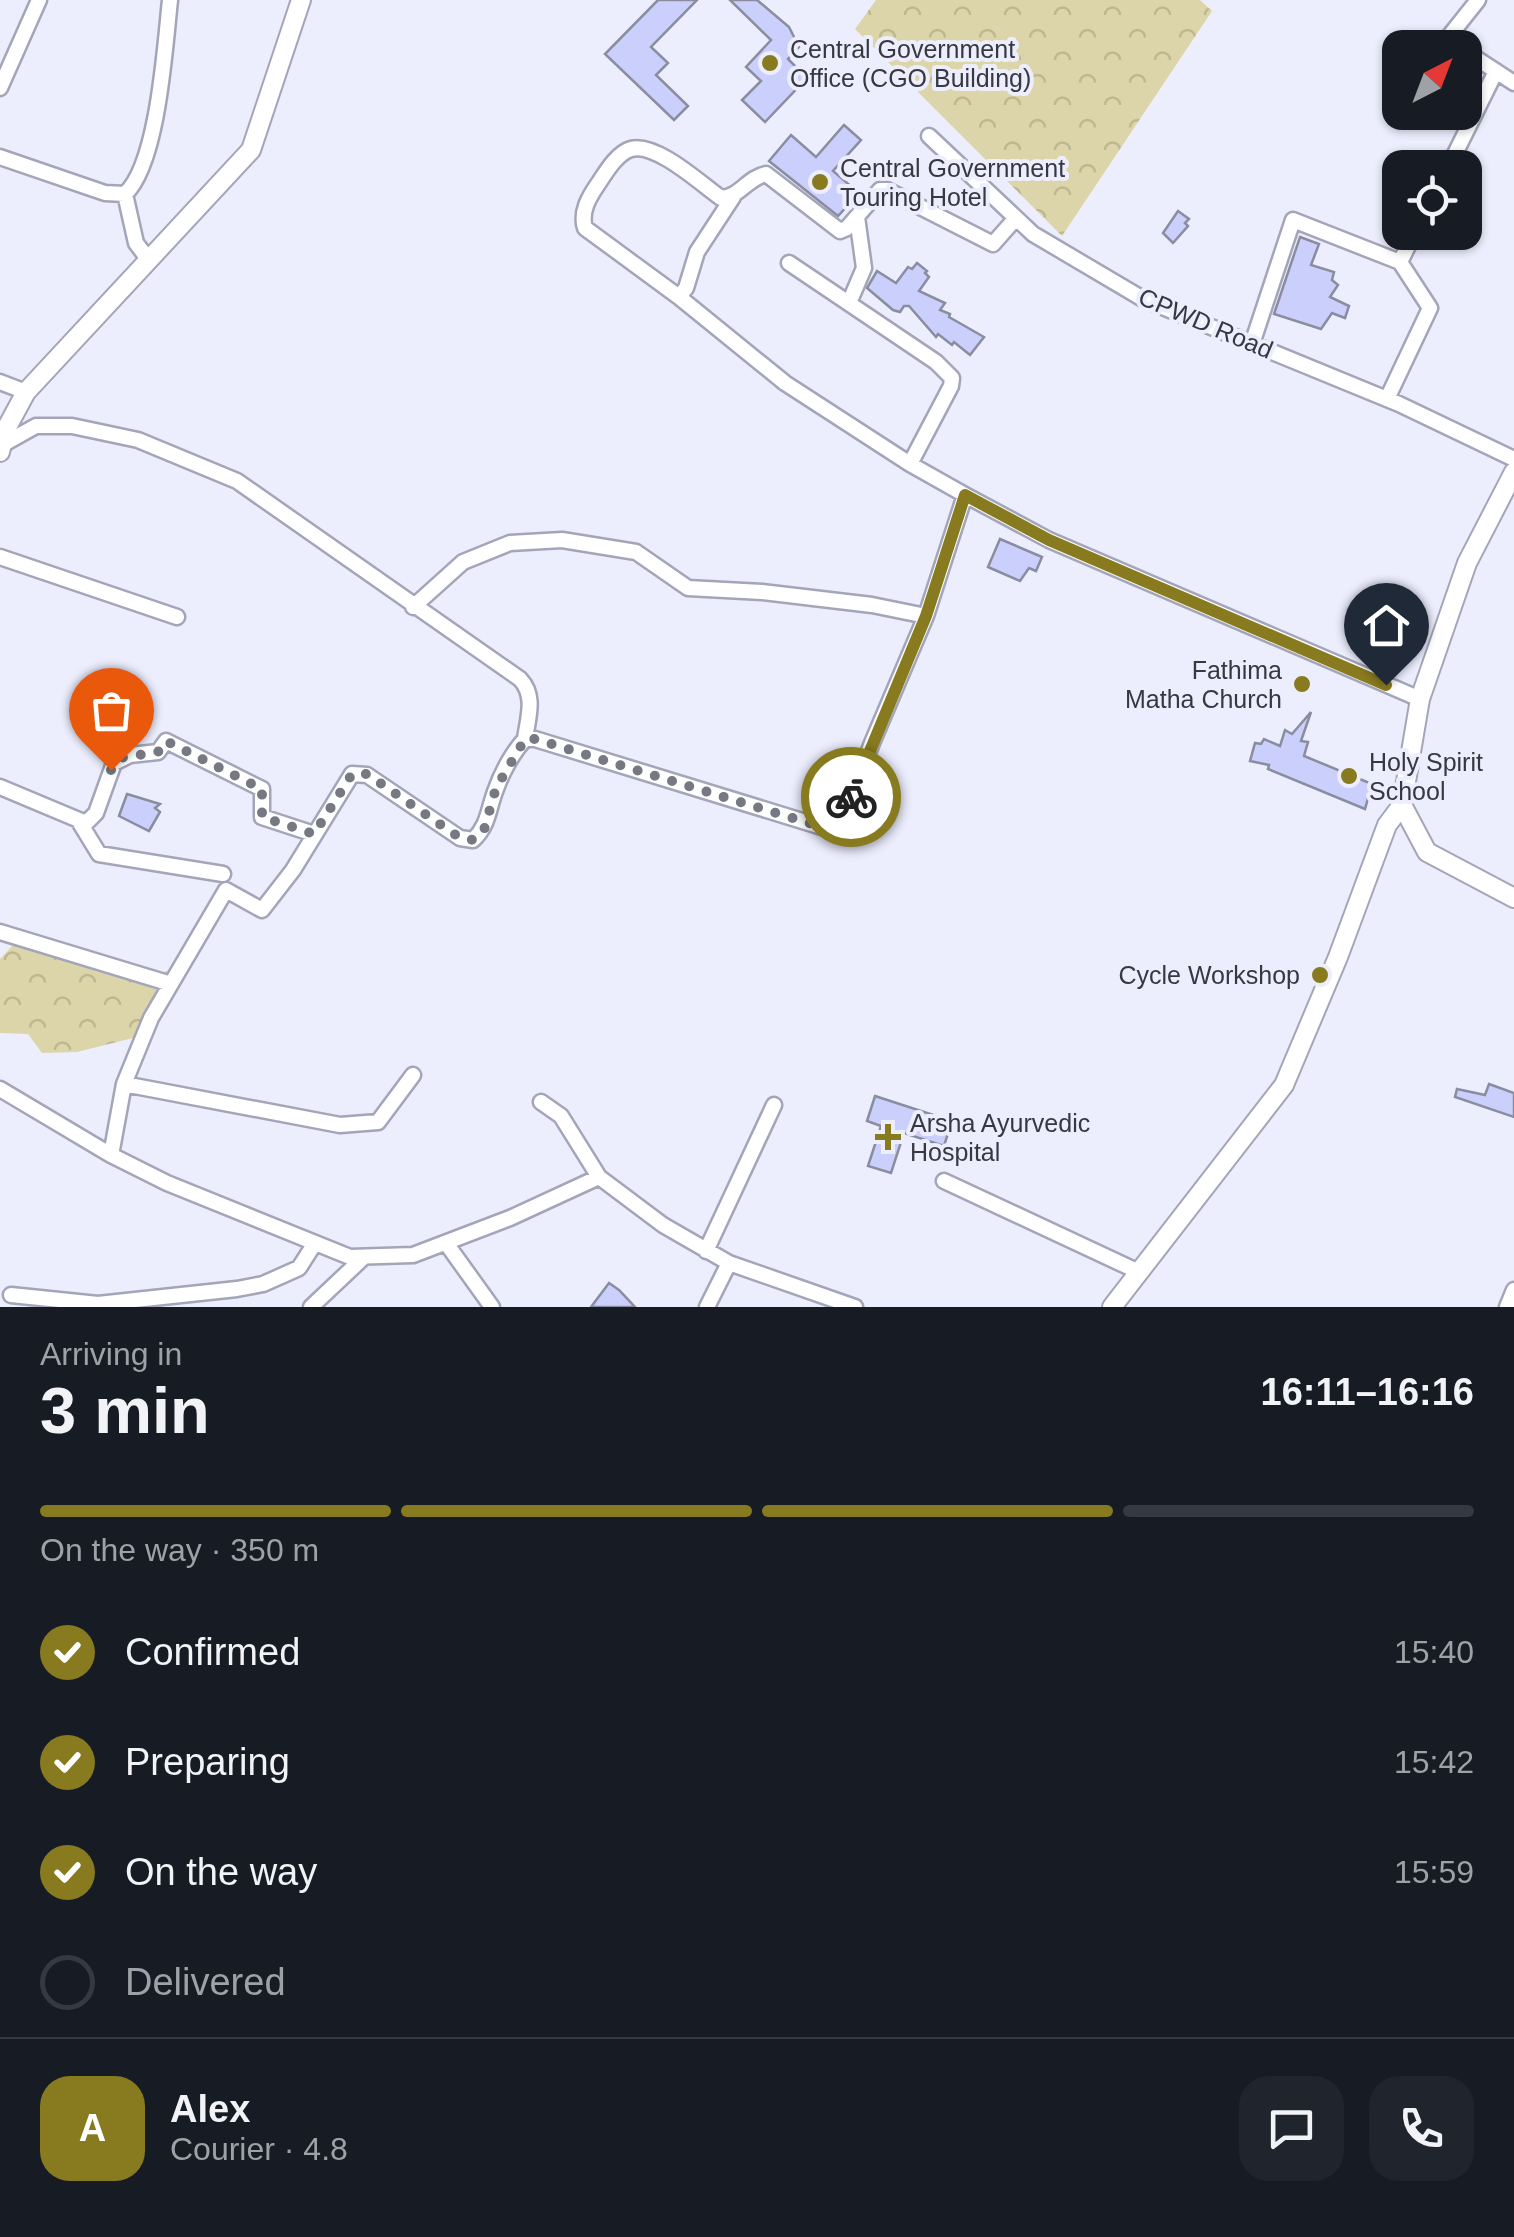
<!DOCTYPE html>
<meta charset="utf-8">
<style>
body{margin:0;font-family:Helvetica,sans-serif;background:#20242c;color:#f1f3f6;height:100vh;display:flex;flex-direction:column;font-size:38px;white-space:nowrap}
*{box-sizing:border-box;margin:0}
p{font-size:32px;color:#9ea1a6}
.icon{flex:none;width:55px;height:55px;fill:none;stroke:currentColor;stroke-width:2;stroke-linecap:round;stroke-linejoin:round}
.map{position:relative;height:1307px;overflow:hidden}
.side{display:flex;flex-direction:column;background:#171b24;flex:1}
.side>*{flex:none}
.needle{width:65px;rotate:42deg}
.tools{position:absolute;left:1382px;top:30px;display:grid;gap:20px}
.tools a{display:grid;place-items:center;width:100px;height:100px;border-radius:20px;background:#171b24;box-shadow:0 2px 8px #0004;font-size:50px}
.pin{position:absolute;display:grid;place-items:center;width:85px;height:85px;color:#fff;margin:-102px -42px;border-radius:50% 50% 50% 0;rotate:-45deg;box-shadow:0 0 10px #0007}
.pin .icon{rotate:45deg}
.courier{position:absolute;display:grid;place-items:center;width:100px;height:100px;margin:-50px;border:8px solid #887a1f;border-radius:50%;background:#fff;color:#222;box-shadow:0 2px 12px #0007}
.summary em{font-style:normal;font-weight:600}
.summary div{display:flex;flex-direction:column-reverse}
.summary{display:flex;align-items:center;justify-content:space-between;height:170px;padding:0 40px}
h1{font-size:65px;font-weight:600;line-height:75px}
.bar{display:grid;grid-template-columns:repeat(4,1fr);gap:15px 10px;align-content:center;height:120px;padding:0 40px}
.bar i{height:12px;border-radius:8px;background:#363941}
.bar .active{background:#887a1f}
.bar p{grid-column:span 4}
.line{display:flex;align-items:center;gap:25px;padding:0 40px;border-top:2px solid #363941}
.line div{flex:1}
.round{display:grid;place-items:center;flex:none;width:105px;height:105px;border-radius:30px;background:#20242c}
ol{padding:0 40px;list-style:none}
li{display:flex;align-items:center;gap:30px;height:110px}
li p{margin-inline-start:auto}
li .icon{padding:10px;border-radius:50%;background:#887a1f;color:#fff;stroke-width:4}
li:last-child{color:#9ea1a6}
li i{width:55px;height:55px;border:5px solid #363941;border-radius:50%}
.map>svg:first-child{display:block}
.forest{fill:url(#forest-crowns)}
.building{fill:#cbcffc;stroke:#8a8c9f;stroke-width:2.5}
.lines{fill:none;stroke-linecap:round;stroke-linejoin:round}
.minor-casing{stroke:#a3a5b8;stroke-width:19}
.tertiary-casing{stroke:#a3a5b8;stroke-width:22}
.secondary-casing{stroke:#a3a5b8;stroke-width:22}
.minor{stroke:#fff;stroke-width:14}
.tertiary{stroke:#fff;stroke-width:18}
.secondary{stroke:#fff;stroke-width:18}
.done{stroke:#767882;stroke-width:10;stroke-dasharray:0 18}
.route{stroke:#887a1f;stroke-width:12}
.poi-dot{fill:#887a1f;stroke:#eceefe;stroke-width:4}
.labels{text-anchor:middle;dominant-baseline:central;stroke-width:8;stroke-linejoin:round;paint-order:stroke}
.poi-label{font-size:25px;fill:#373840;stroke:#eceefe;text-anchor:start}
.street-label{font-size:25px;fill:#373840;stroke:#eceefe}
</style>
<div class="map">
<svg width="1514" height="1307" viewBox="0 0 1514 1307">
<defs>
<pattern id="forest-crowns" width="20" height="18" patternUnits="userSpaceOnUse" patternTransform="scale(2.5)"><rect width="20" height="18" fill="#dcd5a9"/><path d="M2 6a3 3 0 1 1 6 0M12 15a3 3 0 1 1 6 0" fill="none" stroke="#bdb892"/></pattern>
</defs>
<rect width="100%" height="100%" fill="#eceefe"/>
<path class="forest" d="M876,0H1200L1212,11L1062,236L855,29Z
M37,936C83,949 121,985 172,970L141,1036L77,1052L42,1053L28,1034L0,1033V959L15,943Z"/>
<path class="building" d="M658,0H697L651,47L668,63L656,75L688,106L674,120L605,54Z
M730,0H757L789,27L799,47L788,59L807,78L765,122L742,100L761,81L746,67L771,40Z
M844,125L861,140L833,171L859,193L838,216L769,161L791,135L816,157Z
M1178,211L1189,219L1185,223L1188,226L1173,243L1163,233Z
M1300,237L1319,244L1311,265L1334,272L1332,280L1338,285L1330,297L1349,306L1345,318L1332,313L1321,329L1274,314Z
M917,263L927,271L925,273L929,277L919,291L945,303L940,310L950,314L949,317L984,337L970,355L954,342L952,345L938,334L936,337L909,306H904L900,312L893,310L867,288L877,271L896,283L908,267L912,269Z
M1000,539L1042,557L1036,571L1029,568L1020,581L988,567Z
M1311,712L1301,741L1308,742L1304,756L1372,784L1365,809L1268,769L1269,765L1250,761L1255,743L1261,744L1264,739L1280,746L1285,730L1292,734Z
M127,794L160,804L155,808L160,812L149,831L119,816Z
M1489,1084L1514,1093V1117L1455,1097L1457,1089L1485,1095Z
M875,1096L952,1121L944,1146L904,1133L891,1173L868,1166L881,1126L867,1121Z
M609,1283L619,1290L635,1307H591Z"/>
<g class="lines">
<g class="minor-casing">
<path id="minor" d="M1460,48L1447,39L1478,0
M1465,51L1514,83
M0,88L39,0
M929,136L1033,234L1143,299L1399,404L1514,459
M0,157L105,193L125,194C158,164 165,46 170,0
M1448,168L1496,71
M125,194L136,243L148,259
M1016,218L993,244L887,190H880L847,228L840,231L766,174C747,178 740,197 721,198C701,184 656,142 631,149C617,153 606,172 598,184C589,197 580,212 585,228L679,297L785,383L910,464L965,495L1049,540L1420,699
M1400,262L1415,232
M789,263L936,362L952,378L951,386L910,464
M679,297L686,288L697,252L733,197
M849,303L864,268L857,217
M1252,344L1293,220L1400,262L1430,308L1387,399
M0,382L26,392
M2,445L36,426H72L138,440L237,481L520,679C536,696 528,717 525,739
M0,557L177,617
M413,607L463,562L510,543L562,540L636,552L688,588L762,592L872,605L926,616
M0,787L86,823L96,813L114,763L130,755L158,752L166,741L262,789V817L314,834
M80,823L99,854L223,874
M0,932L171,984
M124,1084L340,1125L378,1122L413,1075
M0,1089L111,1155L124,1084L151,1018L226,890L262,910L293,870L352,774L367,775L460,838L473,840C489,825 488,809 496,789C502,772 513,752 525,739H535L838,832L872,743L926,616L965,495
M541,1102L561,1116L599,1177L663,1225L729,1263L855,1307
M111,1155L167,1183L350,1257L413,1255L510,1218L599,1177
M944,1181L1137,1271
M446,1243L492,1307
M706,1251L774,1105
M11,1295L98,1304L237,1289L263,1284L299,1268L315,1243
M311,1307L364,1257
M707,1307L729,1263
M1507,1307L1514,1290"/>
</g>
<g class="tertiary-casing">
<path id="tertiary" d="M0,452L5,431L26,392L251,150L301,0
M1112,1307L1284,1085L1338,957L1387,825L1402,805"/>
</g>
<g class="secondary-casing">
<path id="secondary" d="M1514,472L1467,563L1420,699L1402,805L1427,852L1514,898"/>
</g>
<use href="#minor" class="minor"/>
<use href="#tertiary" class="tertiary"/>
<use href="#secondary" class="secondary"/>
</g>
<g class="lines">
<path class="done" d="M111,770L120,758L158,752L166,741L262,789V817L314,834L352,774H367L460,838L473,840L484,830L496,788L525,739H535L838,832L851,797"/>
<path class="route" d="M851,797L926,616L965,495L1049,540L1386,685"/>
</g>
<g class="poi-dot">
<circle cx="770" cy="63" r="10"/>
<circle cx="820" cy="182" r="10"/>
<circle cx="1302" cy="684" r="10"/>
<circle cx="1349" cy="776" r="10"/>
<circle cx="1320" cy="975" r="10"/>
<path d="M883 1122h10v10h10v10h-10v10h-10v-10h-10v-10h10z"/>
</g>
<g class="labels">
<g class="poi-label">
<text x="790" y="49">Central Government<tspan x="790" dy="29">Office (CGO Building)</tspan></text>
<text x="840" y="168">Central Government<tspan x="840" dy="29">Touring Hotel</tspan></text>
<text x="1282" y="670" text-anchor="end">Fathima<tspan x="1282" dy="29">Matha Church</tspan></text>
<text x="1369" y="762">Holy Spirit<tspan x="1369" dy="29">School</tspan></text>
<text x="1300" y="975" text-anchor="end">Cycle Workshop</text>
<text x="910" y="1123">Arsha Ayurvedic<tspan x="910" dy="29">Hospital</tspan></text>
</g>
<g class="street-label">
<text transform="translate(1206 323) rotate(23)">CPWD Road</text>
</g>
</g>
</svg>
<div class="tools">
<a><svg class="needle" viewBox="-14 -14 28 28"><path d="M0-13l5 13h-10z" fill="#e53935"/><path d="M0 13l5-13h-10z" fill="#9ea1a6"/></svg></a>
<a><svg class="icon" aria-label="locate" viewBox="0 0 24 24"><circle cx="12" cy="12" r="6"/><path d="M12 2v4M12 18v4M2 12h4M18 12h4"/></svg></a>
</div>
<div class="pin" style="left:111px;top:770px;background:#ea580c"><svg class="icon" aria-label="bag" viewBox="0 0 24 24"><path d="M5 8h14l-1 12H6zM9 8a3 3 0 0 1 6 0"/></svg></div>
<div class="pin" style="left:1386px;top:685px;background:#1f2937"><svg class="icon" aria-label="home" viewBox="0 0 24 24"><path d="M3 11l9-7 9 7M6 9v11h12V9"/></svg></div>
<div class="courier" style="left:851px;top:797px"><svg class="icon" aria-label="bike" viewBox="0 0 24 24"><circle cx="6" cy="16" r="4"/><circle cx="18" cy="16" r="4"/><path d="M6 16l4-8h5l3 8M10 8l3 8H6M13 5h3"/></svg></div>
</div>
<section class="side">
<div class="summary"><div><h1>3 min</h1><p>Arriving in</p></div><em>16:11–16:16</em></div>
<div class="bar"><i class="active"></i><i class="active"></i><i class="active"></i><i></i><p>On the way · 350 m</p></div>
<ol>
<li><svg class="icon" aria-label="check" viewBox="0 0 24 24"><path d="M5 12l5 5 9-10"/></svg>Confirmed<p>15:40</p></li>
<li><svg class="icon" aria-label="check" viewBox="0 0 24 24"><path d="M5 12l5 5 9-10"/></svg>Preparing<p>15:42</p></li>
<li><svg class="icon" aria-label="check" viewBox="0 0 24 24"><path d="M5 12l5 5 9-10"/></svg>On the way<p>15:59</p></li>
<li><i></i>Delivered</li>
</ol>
<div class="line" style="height:180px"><b class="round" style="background:#887a1f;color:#fff">A</b><div><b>Alex</b><p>Courier · 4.8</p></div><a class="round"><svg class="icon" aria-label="chat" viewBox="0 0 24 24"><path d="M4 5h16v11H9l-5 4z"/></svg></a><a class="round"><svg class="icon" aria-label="phone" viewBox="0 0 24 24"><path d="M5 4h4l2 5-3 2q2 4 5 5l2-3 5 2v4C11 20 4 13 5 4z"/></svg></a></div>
</section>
